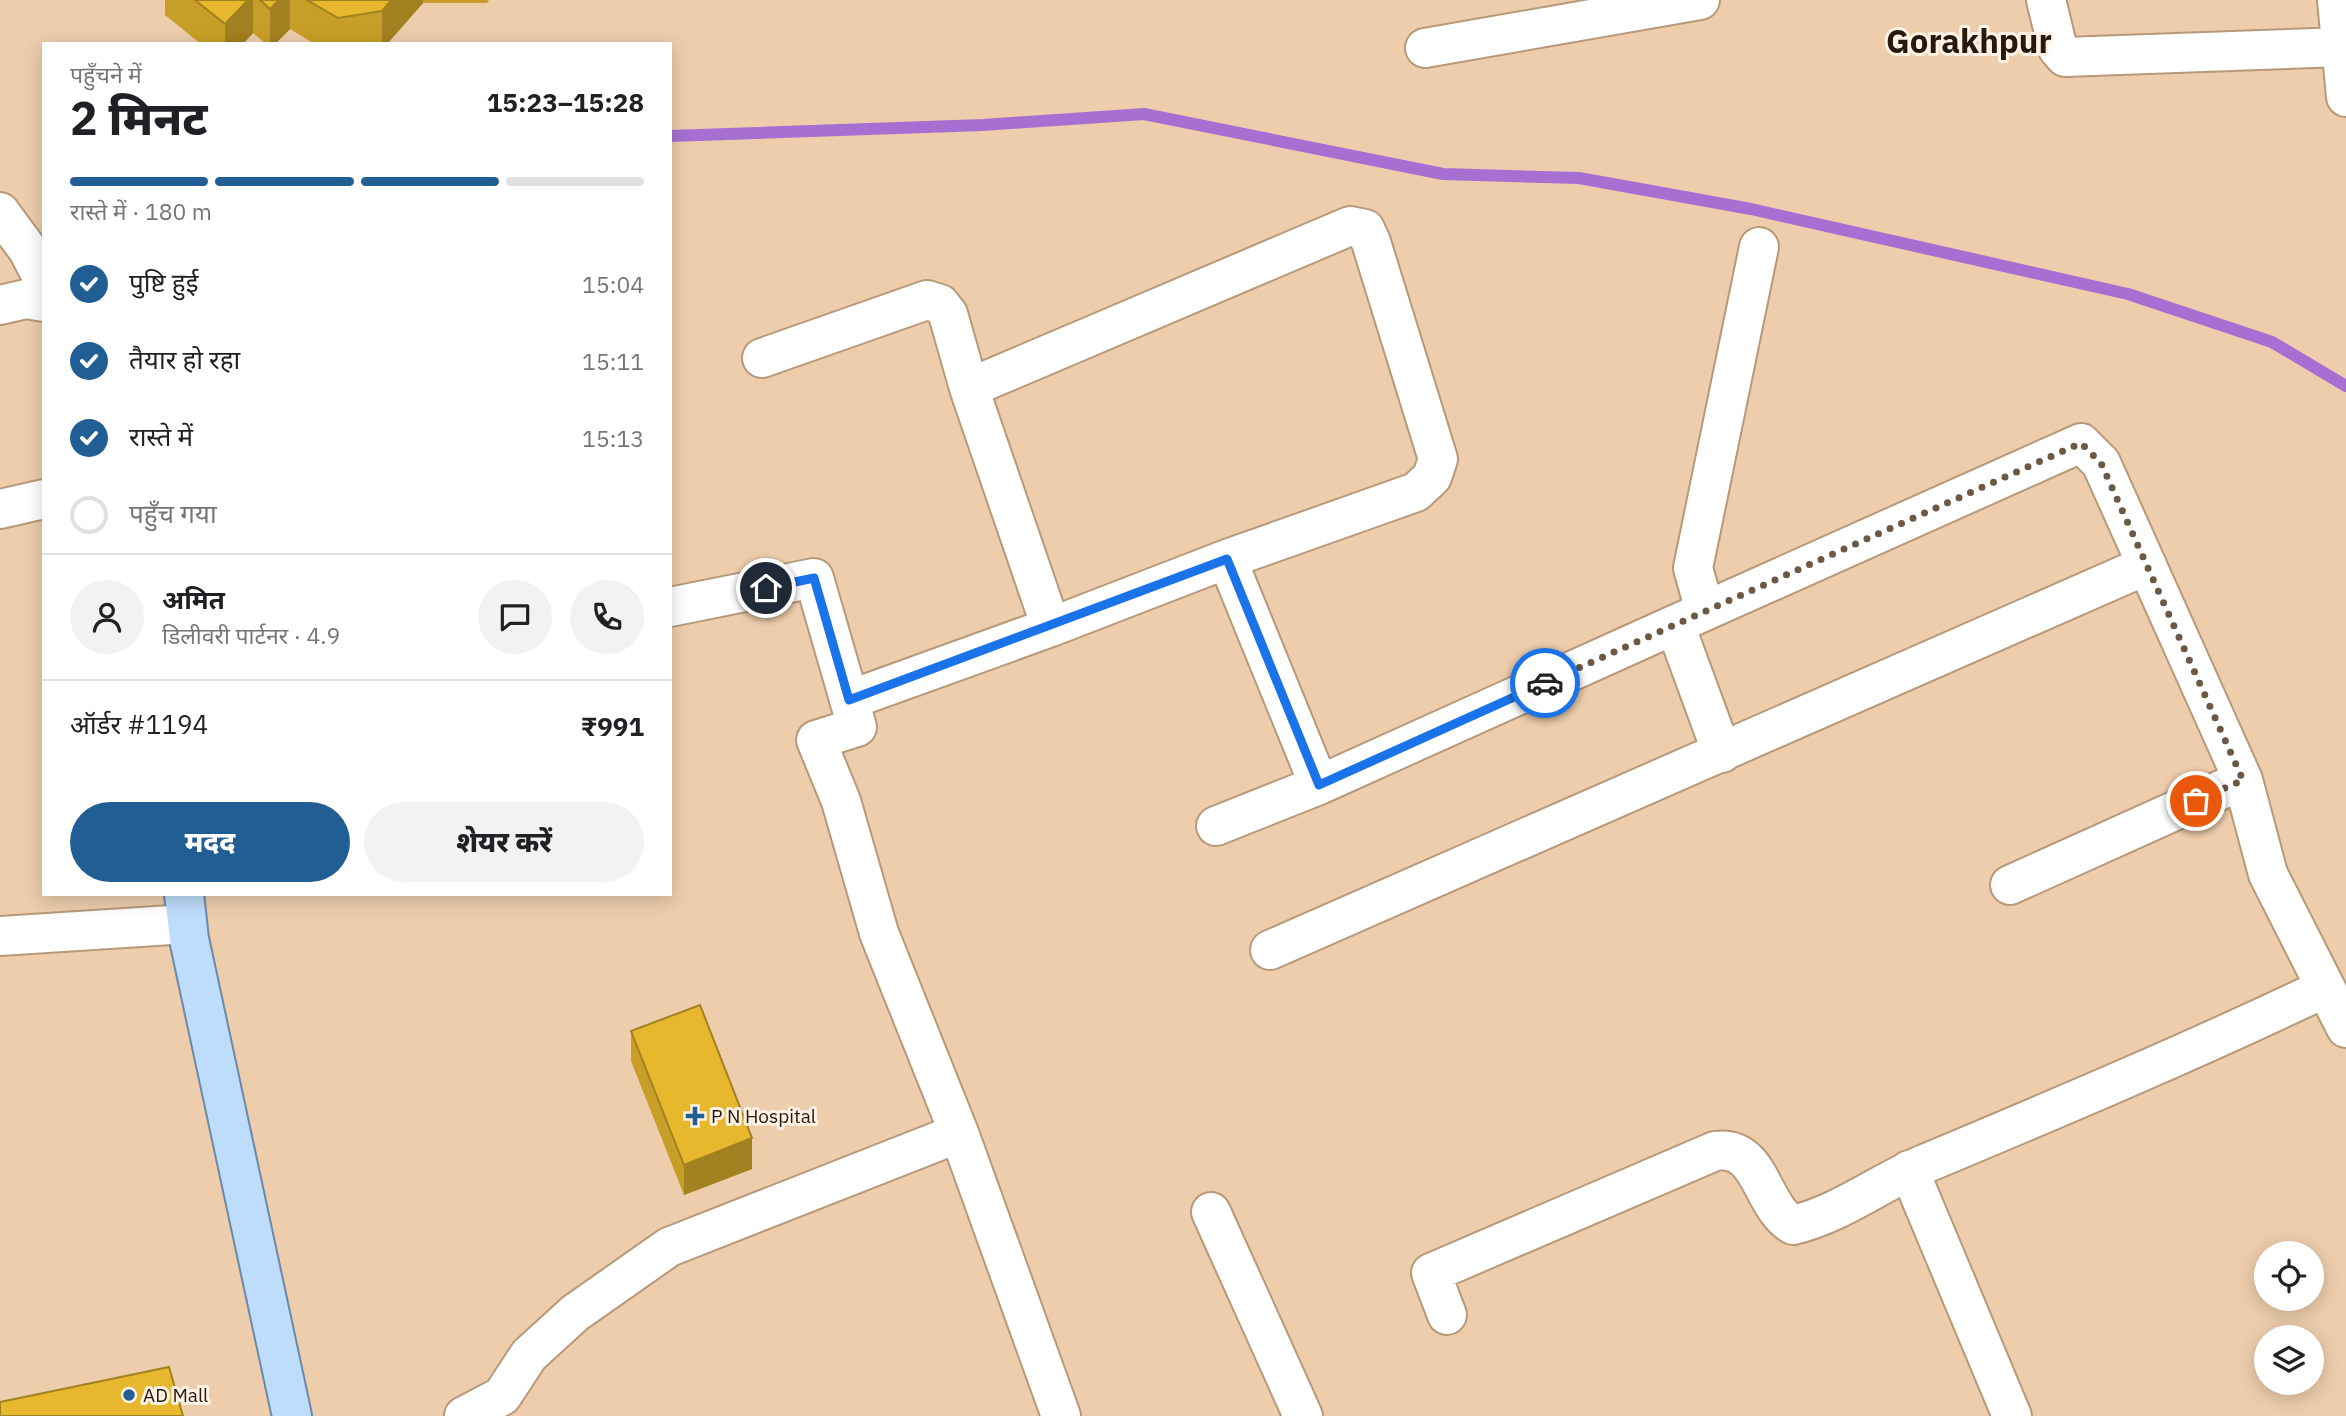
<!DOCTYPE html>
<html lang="hi">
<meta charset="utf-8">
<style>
body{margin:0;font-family:"IBM Plex Sans","Noto Sans Devanagari",sans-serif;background:#f2f2f2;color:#202124;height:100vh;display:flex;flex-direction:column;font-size:26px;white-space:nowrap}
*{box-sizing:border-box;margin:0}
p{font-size:23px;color:#757577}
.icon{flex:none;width:38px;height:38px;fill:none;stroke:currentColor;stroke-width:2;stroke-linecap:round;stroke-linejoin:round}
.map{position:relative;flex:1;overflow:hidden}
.sheet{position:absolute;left:42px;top:42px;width:630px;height:854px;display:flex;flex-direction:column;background:#fff;border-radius:0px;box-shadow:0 4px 18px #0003}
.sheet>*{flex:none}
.fabs{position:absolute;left:2254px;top:1241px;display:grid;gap:14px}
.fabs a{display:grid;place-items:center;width:70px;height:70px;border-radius:50%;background:#fff;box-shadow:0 4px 18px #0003;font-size:35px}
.pin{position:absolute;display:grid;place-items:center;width:60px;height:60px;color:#fff;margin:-30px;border:4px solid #fff;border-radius:50%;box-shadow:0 2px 7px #0007}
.courier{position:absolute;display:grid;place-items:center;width:70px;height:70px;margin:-35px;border:5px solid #1a73e8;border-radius:50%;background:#fff;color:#222;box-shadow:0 2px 9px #0007}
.head em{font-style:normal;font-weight:800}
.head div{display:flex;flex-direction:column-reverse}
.head{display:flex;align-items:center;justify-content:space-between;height:119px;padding:0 28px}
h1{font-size:46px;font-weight:800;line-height:52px}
.bar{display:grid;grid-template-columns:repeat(4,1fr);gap:10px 7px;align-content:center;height:84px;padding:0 28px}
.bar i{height:9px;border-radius:5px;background:#e0e0e0}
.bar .current{background:#205e94}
.bar p{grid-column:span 4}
.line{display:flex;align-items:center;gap:18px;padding:0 28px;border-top:2px solid #e0e0e0}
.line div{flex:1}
.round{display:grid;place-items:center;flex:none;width:74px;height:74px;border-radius:37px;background:#f2f2f2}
ol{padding:0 28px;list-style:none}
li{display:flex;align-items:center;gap:21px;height:77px}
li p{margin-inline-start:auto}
li .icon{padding:7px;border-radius:50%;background:#205e94;color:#fff;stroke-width:4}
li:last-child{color:#757577}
li i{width:38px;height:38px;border:4px solid #e0e0e0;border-radius:50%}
.button{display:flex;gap:14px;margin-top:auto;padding:14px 28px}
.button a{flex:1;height:80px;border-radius:42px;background:#205e94;color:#fff;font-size:28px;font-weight:800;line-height:80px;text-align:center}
.button a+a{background:#f2f2f2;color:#202124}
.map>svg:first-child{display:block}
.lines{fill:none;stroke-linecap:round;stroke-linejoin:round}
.stream{stroke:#a76fd2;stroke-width:12}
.minor-casing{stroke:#b79979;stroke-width:42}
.major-casing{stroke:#6c89a6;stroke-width:42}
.minor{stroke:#fff;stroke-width:38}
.major{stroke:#bedcfb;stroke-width:38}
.wall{fill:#c79e27}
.shaded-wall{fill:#a28120}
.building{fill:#e7b82d;stroke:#a28120;stroke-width:2}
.done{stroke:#6b5945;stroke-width:7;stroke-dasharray:0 12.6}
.route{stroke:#1a73e8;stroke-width:9}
.poi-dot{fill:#205e94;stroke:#fff2e4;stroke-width:2.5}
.labels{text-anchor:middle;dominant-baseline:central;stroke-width:6;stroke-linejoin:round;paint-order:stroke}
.poi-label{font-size:19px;fill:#251a0d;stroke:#fff2e4;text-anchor:start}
.town-label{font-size:33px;font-weight:bold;fill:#251a0d;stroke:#fff2e4}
</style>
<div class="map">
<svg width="2346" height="1416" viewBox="0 0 2346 1416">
<rect width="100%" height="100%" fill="#edcdac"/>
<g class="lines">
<path class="stream" d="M670,136L983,125L1144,114L1443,174L1579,178L1751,209L2128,294L2272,342L2346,386"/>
<g class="minor-casing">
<path id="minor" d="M2046,0L2058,49L2065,57L2342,47
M2337,0L2346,97
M1425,48L1700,0
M0,212L28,250L44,281
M0,305L26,299L44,302
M762,358L927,300L940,304L948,314L969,388L1051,627L849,700
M969,388L1350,226L1365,229L1371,242L1438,459L1432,477L1416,492L1227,559L1051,627
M0,509L44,499
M1227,559L1319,785
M1705,611L2081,443L2101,463L2243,780L2268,874L2346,1028
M1675,625L1722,753
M1216,826L1319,785L1705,611L1693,568L1759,247
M2010,885L2243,780
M0,936L187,924
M1270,950L2147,565
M959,1133L1061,1416
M1909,1170L2012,1416
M1211,1212L1303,1416
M1447,1315L1431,1273L1715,1151C1762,1144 1760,1206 1793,1225C1840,1214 1879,1183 1922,1165C2058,1108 2193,1051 2325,988
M464,1416L502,1396L529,1355L575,1313L669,1247L959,1133L879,933L841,801L816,740L857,727L814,578L670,607"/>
</g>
<g class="major-casing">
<path id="major" d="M184,894L189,939L292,1416"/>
</g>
<use href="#minor" class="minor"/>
<use href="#major" class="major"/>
</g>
<path class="wall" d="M165,0H489L487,3H423L387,44H315L290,29L275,44H266L253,33L243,44H201L165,15Z
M631,1031L752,1169L684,1195L631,1061Z"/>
<path class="shaded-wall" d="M248,0H253V33L243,44H225V24Z
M279,0H290V29L275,44H270V9Z
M391,0H423V3L387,44H382V11Z
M752,1138V1169L684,1195V1165Z"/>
<path class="building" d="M195,0H248L225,24Z
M260,0H279L270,9Z
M307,0H391L382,11L338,18Z
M700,1005L752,1138L684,1165L631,1031Z
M169,1367L183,1416H0V1402Z"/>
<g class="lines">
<path class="done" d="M1545,683L2081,443L2101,463L2243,780L2196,801"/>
<path class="route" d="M766,588L814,578L849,700L1227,559L1319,785L1545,683"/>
</g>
<g class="poi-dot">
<path d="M691.5 1105.5h7v7h7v7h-7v7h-7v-7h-7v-7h7z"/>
<circle cx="129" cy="1395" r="7"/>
</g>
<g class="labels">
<g class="poi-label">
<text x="711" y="1116">P N Hospital</text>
<text x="143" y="1395">AD Mall</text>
</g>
<g class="town-label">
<text x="1969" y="40">Gorakhpur</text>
</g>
</g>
</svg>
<div class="fabs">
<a><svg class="icon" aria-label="locate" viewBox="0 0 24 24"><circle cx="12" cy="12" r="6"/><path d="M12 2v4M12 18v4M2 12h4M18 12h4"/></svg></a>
<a><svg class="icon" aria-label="layers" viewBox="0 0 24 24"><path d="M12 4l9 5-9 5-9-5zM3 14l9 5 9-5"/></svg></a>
</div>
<div class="pin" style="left:2196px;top:801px;background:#ea580c"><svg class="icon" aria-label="bag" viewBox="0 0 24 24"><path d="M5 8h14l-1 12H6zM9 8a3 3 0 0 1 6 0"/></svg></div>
<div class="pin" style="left:766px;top:588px;background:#1f2937"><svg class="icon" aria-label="home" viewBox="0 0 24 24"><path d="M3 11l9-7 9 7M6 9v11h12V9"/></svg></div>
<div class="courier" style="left:1545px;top:683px"><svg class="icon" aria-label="car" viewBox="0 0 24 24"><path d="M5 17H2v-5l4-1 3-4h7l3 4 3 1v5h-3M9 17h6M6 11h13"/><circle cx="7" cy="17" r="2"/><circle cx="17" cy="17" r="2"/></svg></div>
<section class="sheet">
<div class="head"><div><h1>2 मिनट</h1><p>पहुँचने में</p></div><em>15:23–15:28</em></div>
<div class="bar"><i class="current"></i><i class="current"></i><i class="current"></i><i></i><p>रास्ते में · 180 m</p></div>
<ol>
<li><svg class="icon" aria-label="check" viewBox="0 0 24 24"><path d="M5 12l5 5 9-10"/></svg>पुष्टि हुई<p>15:04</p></li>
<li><svg class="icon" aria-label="check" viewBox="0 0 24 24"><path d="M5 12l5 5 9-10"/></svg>तैयार हो रहा<p>15:11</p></li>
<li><svg class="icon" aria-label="check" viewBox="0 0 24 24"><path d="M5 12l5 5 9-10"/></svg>रास्ते में<p>15:13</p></li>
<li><i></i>पहुँच गया</li>
</ol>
<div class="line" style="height:126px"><a class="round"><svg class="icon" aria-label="person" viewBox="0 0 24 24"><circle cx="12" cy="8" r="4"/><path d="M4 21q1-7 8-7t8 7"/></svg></a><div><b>अमित</b><p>डिलीवरी पार्टनर · 4.9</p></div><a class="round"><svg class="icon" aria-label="chat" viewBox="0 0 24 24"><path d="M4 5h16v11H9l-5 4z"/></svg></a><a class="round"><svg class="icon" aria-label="phone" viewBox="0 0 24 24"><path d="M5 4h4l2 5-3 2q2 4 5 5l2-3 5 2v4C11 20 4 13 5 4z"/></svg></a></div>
<div class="line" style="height:91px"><div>ऑर्डर #1194</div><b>₹991</b></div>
<div class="button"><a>मदद</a><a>शेयर करें</a></div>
</section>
</div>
